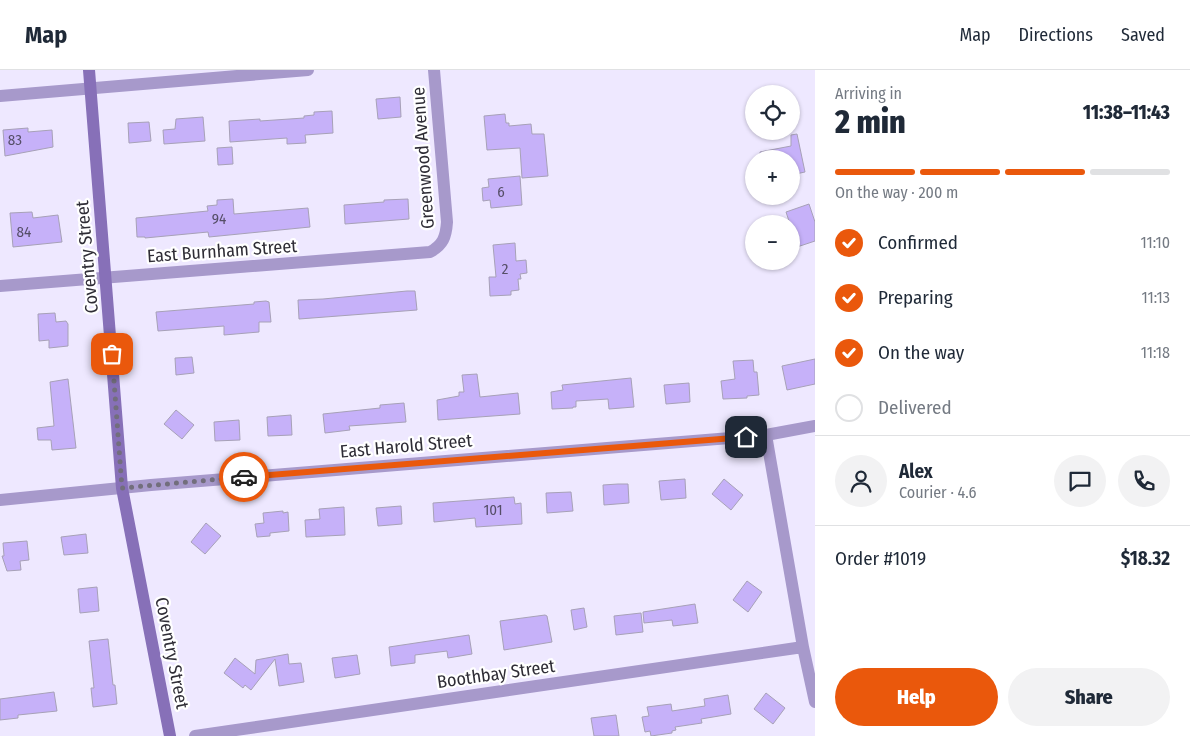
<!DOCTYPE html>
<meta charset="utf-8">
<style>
body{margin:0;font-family:"Fira Sans Condensed",sans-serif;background:#f2f2f3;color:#1f2937;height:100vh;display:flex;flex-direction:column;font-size:19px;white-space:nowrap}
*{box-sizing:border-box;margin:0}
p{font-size:16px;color:#747a83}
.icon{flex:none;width:28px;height:28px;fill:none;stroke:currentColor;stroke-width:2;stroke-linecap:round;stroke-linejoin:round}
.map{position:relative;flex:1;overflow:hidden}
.details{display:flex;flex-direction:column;background:#fff;width:375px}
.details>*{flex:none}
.fabs{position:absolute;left:745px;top:15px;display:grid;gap:10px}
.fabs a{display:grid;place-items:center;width:55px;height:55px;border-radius:50%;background:#fff;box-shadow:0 1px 4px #0004;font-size:25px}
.pin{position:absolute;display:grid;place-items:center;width:42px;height:42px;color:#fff;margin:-21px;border-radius:10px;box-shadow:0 2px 8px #0006}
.courier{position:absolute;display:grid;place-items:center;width:50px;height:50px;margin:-25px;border:4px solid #ea580c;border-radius:50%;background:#fff;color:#222;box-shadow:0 1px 6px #0007}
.summary em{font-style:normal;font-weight:800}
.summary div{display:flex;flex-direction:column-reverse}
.summary{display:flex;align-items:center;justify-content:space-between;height:85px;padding:0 20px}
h1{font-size:32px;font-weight:800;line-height:38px}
.bar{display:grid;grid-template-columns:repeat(4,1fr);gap:8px 5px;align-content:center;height:60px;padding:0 20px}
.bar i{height:6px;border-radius:4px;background:#e0e1e3}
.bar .on{background:#ea580c}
.bar p{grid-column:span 4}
.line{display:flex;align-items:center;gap:12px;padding:0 20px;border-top:1px solid #e0e1e3}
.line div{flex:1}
.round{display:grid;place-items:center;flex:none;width:52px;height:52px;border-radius:26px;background:#f2f2f3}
ol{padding:0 20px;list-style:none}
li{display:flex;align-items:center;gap:15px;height:55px}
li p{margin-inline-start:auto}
li .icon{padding:5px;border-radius:50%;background:#ea580c;color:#fff;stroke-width:4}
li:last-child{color:#747a83}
li i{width:28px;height:28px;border:2px solid #e0e1e3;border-radius:50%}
.button{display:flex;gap:10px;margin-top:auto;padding:10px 20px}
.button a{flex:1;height:58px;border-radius:30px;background:#ea580c;color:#fff;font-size:20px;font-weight:800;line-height:58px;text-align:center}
.button a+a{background:#f2f2f3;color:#1f2937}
header{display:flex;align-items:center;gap:30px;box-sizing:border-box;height:70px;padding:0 25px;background:#fff;border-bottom:1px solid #e0e1e3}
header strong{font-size:24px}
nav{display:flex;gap:28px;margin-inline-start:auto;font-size:18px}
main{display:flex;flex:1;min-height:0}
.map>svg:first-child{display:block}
.building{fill:#c6b1f9;stroke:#a7a1b7}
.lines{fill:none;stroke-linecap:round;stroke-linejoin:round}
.street{stroke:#a799cb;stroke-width:12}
.secondary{stroke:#8770b8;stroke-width:12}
.done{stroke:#726e7c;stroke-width:5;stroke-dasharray:0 9}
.route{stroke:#ea580c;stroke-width:6}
.labels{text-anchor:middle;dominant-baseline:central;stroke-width:4.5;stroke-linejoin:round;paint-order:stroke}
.number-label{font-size:15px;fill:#554e67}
.street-label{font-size:18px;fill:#2f2d36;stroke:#fff}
</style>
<header>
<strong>Map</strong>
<nav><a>Map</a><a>Directions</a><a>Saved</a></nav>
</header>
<main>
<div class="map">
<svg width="815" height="666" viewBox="0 0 815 666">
<rect width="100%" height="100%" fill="#eee8ff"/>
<path class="building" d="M400,27L401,47L378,49L376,29Z
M332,41L333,63L305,65L306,73L287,74V68L230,72L229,51L260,49V51L304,48V46L314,45V42Z
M505,44L506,53H509V56L531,54L532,64H544L548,106L522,108L520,78L487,80L484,46Z
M203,47L205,71L164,74L163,60L175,59L176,49Z
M149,52L151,71L129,73L128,53Z
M28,58V62L52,60L53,77L5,86L3,60Z
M797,64L805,102L791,105V89H760V82L791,76V65Z
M232,77L233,94L218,95L217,78Z
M520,106L522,135L491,138L490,130L483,131L482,118L489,117L488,109Z
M233,129L234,144L308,138L310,157L209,167L208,162L145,168V167H137L136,148L208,141L207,136L217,135V130Z
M408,129L409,149L345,154L344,135L384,132V130Z
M809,134L815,152V171L797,177L791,159V154H790L786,142Z
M32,142L33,148L58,145L62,172L13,177L10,143Z
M515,173L516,191L526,190L527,203L520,204L521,209H518L519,220L511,221V225L490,226L489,207H496L493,175Z
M407,221H415L417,240L299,249L298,230L323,229Z
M266,231L269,232L271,252H259V262L224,265V256L158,261L156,242L254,234V232Z
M55,243L56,252L66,251L68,254V276L49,278V270L39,271L38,244Z
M192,287L194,303L176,305L175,288Z
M815,289V314L787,320L782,296Z
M753,290L754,302H757L759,325L747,326V328L723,329L721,311L735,309L733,291Z
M477,304L480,327L518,323L520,344L438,350L437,330L459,326V322H464L462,305Z
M631,308L634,337L609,339L608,329L576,331V337H573V338L552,339L551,322L563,320L562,315Z
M68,309L76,378L52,380L51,370H38L37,358L54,356L50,312Z
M689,313L690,332L666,334L664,315Z
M404,333L406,352L349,356L350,360L325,363L323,344L380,338V335Z
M176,340L194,355L182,369L164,354Z
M291,345L292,365L268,366L267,347Z
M239,350L240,370L215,371L214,352Z
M685,409L686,428L661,430L659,411Z
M724,409L743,425L731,440L712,424Z
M618,414H628L629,433L604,435L603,415Z
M571,422L573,441L547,443L546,423Z
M514,427L515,434L521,433L522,454L476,457L475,448L434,452L433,433Z
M401,436L402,454L378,456L376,438Z
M344,437L345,465L306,467L305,450L320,449L319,439Z
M283,441V443L288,442L289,461L270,463V466L257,467L255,454L264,453L263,443Z
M206,453L221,466L205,484L191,472Z
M86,464L88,483L64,485L61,467Z
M27,471L29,490L20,491L21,500L7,501L2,486H4L3,473Z
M747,511L762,522L748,542L733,530Z
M97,517L99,541L80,543L78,519Z
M695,534L698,553L673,556L672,550L644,553L643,542Z
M584,538L587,557L574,560L571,540Z
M641,543L643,562L616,565L614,546Z
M545,545L547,546L552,572L504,580L500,551Z
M469,565L472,584L448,588L447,581L415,585V593L391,596L389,577Z
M108,569L113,615H115L117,634L93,637L91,618H94L89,571Z
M288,584L289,594L301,593L304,612L279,616L275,589L251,620L245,615L243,618L224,603L235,588L255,604L256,590Z
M357,585L360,604L335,608L332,588Z
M54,622L57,641L18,645V648L0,650V629Z
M766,623L785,638L773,654L754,639Z
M728,625L731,644L701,649L702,653L675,657L676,660L672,661V663L651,666L650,661L645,662L642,647L649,646L647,637L671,634L672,641L705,636L704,629Z
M616,645L619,666H594L591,648Z"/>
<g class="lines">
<path class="street" d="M0,26L308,0
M0,216L430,182C443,175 446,167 447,152L434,0
M766,365L803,577L815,632
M0,430L151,415L766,365L815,356
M195,666L803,577"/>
<path class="secondary" d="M89,0L122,418L170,666"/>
</g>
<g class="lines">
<path class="done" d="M112,284L122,418L244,407"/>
<path class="route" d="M244,407L746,367"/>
</g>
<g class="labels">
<g class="number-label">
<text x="15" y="70">83</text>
<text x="501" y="122">6</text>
<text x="219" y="149">94</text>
<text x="24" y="162">84</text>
<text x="505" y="199">2</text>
<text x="493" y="440">101</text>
</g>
<g class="street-label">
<text transform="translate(423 88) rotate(-94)">Greenwood Avenue</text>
<text transform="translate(222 181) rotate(-4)">East Burnham Street</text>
<text transform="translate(87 187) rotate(-95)">Coventry Street</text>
<text transform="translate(406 376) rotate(-5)">East Harold Street</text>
<text transform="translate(172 583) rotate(79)">Coventry Street</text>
<text transform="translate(496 604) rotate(-8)">Boothbay Street</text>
</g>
</g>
</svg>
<div class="fabs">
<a><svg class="icon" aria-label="locate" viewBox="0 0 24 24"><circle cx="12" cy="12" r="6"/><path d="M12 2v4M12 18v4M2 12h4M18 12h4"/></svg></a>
<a>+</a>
<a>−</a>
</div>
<div class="pin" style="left:112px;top:284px;background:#ea580c"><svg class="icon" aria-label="bag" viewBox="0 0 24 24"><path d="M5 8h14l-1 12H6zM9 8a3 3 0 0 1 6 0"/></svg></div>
<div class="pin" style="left:746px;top:367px;background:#1f2937"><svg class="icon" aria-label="home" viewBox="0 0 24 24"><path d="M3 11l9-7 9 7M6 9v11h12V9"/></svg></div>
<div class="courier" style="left:244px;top:407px"><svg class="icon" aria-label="car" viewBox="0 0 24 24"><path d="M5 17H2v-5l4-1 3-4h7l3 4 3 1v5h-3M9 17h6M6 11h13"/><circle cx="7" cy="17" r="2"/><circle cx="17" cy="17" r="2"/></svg></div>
</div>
<section class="details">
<div class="summary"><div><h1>2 min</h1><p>Arriving in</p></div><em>11:38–11:43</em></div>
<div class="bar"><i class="on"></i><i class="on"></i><i class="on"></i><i></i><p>On the way · 200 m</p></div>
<ol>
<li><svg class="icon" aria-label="check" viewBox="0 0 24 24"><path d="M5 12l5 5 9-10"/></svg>Confirmed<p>11:10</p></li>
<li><svg class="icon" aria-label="check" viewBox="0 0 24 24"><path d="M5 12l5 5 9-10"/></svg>Preparing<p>11:13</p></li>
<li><svg class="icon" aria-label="check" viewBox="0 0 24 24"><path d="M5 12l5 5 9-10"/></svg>On the way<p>11:18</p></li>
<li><i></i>Delivered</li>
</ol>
<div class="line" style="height:90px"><a class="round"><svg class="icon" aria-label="person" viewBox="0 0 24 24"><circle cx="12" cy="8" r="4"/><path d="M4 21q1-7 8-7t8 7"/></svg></a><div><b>Alex</b><p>Courier · 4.6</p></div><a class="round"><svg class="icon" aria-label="chat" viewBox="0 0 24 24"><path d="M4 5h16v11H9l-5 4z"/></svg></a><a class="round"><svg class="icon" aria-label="phone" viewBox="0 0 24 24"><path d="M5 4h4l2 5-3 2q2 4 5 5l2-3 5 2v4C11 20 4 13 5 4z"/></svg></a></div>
<div class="line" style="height:65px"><div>Order #1019</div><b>$18.32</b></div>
<div class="button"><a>Help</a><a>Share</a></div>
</section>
</main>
